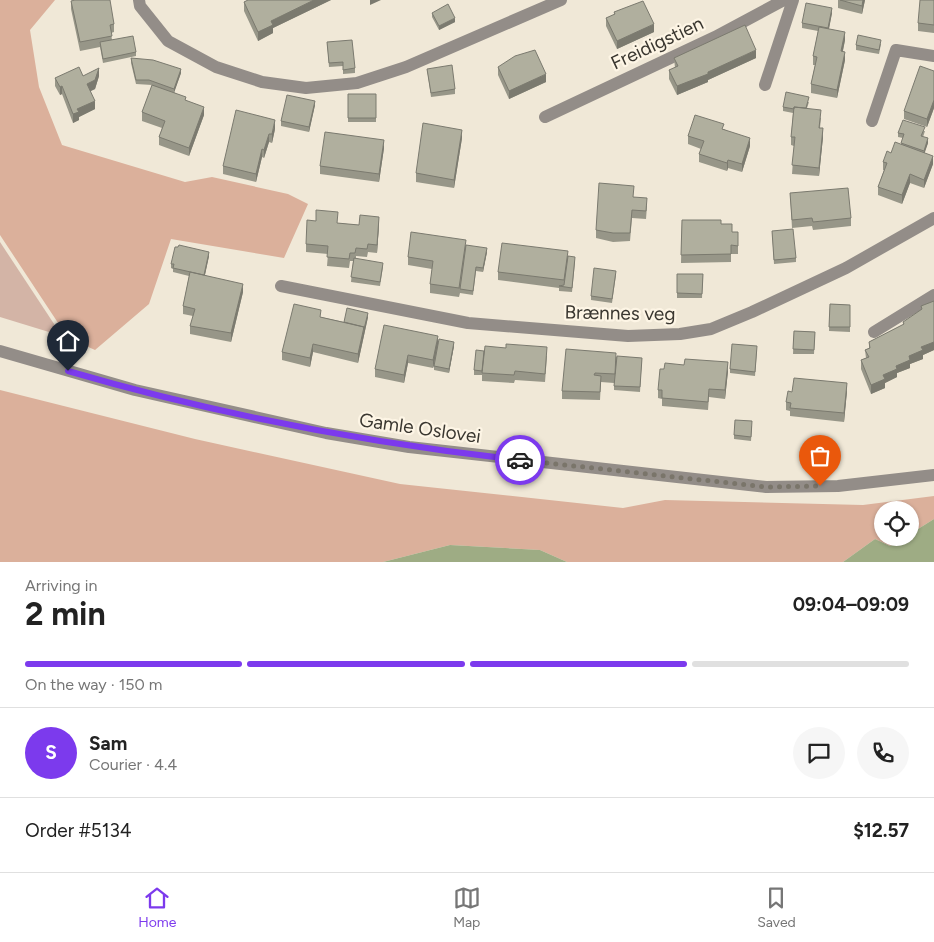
<!DOCTYPE html>
<meta charset="utf-8">
<style>
body{margin:0;font-family:Figtree,sans-serif;background:#f6f6f6;color:#222;height:100vh;display:flex;flex-direction:column;font-size:19px;white-space:nowrap}
*{box-sizing:border-box;margin:0}
p{font-size:16px;color:#767676}
.icon{flex:none;width:28px;height:28px;fill:none;stroke:currentColor;stroke-width:2;stroke-linecap:round;stroke-linejoin:round}
.map{position:relative;height:562px;overflow:hidden}
.drawer{display:flex;flex-direction:column;background:#fff;flex:1}
.drawer>*{flex:none}
.buttons{position:absolute;left:874px;top:501px;display:grid;gap:10px}
.buttons a{display:grid;place-items:center;width:45px;height:45px;border-radius:50%;background:#fff;box-shadow:0 1px 4px #0004;font-size:25px}
.pin{position:absolute;display:grid;place-items:center;width:42px;height:42px;color:#fff;margin:-51px -21px;border-radius:50% 50% 50% 0;rotate:-45deg;box-shadow:0 0 5px #0007}
.pin .icon{rotate:45deg}
.courier{position:absolute;display:grid;place-items:center;width:50px;height:50px;margin:-25px;border:4px solid #7c3aed;border-radius:50%;background:#fff;color:#222;box-shadow:0 1px 6px #0007}
.headline em{font-style:normal;font-weight:700}
.headline div{display:flex;flex-direction:column-reverse}
.headline{display:flex;align-items:center;justify-content:space-between;height:85px;padding:0 25px}
h1{font-size:32px;font-weight:700;line-height:38px}
.bar{display:grid;grid-template-columns:repeat(4,1fr);gap:8px 5px;align-content:center;height:60px;padding:0 25px}
.bar i{height:6px;border-radius:4px;background:#e0e0e0}
.bar .on{background:#7c3aed}
.bar p{grid-column:span 4}
.line{display:flex;align-items:center;gap:12px;padding:0 25px;border-top:1px solid #e0e0e0}
.line div{flex:1}
.round{display:grid;place-items:center;flex:none;width:52px;height:52px;border-radius:26px;background:#f6f6f6}
.tabs{display:flex;justify-content:space-around;align-items:center;height:70px;border-top:1px solid #e0e0e0;background:#fff;font-size:14px;color:#767676}
.tabs a{display:grid;justify-items:center;gap:2px}
.tabs .on{color:#7c3aed}
.map>svg:first-child{display:block}
.green{fill:#d3b4a6}
.forest{fill:#dbb09b}
.water{fill:#9eac84}
.lines{fill:none;stroke-linecap:round;stroke-linejoin:round}
.minor{stroke:#938d88;stroke-width:12}
.wall{fill:#979688}
.shaded-wall{fill:#7b7a6f}
.building{fill:#b0af9e;stroke:#7b7a6f}
.done{stroke:#7a756a;stroke-width:5;stroke-dasharray:0 9}
.route{stroke:#7c3aed;stroke-width:6}
.labels{text-anchor:middle;dominant-baseline:central;stroke-width:4.5;stroke-linejoin:round;paint-order:stroke}
.street-label{font-size:19px;fill:#3a3730;stroke:#fdf5e5}
</style>
<div class="map">
<svg width="934" height="562" viewBox="0 0 934 562">
<rect width="100%" height="100%" fill="#f0e8d7"/>
<path class="green" d="M0,242L62,336L0,317Z"/>
<path class="forest" d="M0,0H55L30,30L39,87L62,145L185,182L212,177L288,194L308,204L284,258L171,239L149,304L95,350L68,338L0,235Z
M0,390L195,439L400,484L623,508L665,500L863,505L934,496V519L910,534V510H882V538H904L890,546L875,539L843,562H567L540,550L450,545L383,562H0Z"/>
<path class="water" d="M934,519V562H843L875,539L890,546L904,538H910V534Z
M450,545L540,550L567,562H383Z"/>
<g class="lines">
<path class="minor" d="M139,0L140,6L168,41L216,67L262,82L306,88L357,83L406,67L561,0
M765,85L793,0
M545,117L715,37L784,0
M872,121L896,50L934,56
M281,286L468,323L628,336L680,334L711,329L752,312L846,268L934,218
M874,332L934,295
M0,351L135,390L326,433L409,447L766,487L838,486L934,475"/>
</g>
<path class="wall" d="M248,0H331L273,28V33L258,41L244,11V2Z
M838,0H865L862,14L838,8Z
M934,0V33L918,31V23Z
M71,1L114,24V32L111,33L112,40L136,52V56L103,63L100,47L80,51L71,9Z
M614,12L654,32L617,49L606,26V18L614,15Z
M432,13L455,22L439,30L432,17Z
M832,13L829,29L845,40L843,51L845,60L837,98L811,93V84L815,65H813V56L818,31L802,28V23Z
M327,42L355,68V73L343,74V66L329,67Z
M881,44L879,54L856,50V45Z
M131,58L181,73L174,92L186,101L204,115L189,156L159,145V137L162,128L142,121V112L152,85L136,84L131,63Z
M674,58H756L708,80V82L677,95L669,79V70L675,68Z
M498,67L546,82L509,99L498,75Z
M427,69L455,89V94L431,97Z
M934,71V108L927,127L904,119V111Z
M83,76H99L95,89L90,91L95,109L79,117V120L73,123L62,94L60,95L55,86V78Z
M348,94H376V122H348Z
M809,102L807,108L821,118L820,128L823,137L819,176L792,174L794,146L791,145V137L793,113L783,111V107Z
M315,105L309,132L281,126V121Z
M275,129L272,143L269,142L264,158L262,157L256,182L223,174V166Z
M724,129L750,146L742,172L728,168L727,171L699,162V154L701,149L688,144V136Z
M925,131L923,137L928,143L924,153L933,164L924,188L910,183L902,204L878,195V187L884,170H883V162L891,153L901,144L903,138L898,137V133Z
M462,138L454,188L416,182V173Z
M384,148L379,182L320,174V166Z
M790,193L851,218V226L813,230L812,226L792,228Z
M634,197L647,206L646,219L632,218L630,241L613,242L596,238V230Z
M682,220L721,224L732,232H738V254H731V262L681,263Z
M337,223L359,225H379L377,253L368,252L367,257L356,256V259L383,267L380,286L351,282L353,261H350L349,268L327,266L328,254L306,252V244Z
M772,231L796,258V262L774,264Z
M466,245L487,252L483,272L476,271L473,295L460,293L459,297L430,293V284L432,269L408,265V257Z
M209,256L205,275L243,292L231,342L190,334V326L193,316L183,314V306L189,276L173,272V269L171,268V264Z
M568,256L575,262L572,292L559,291V288L498,280V272Z
M677,274H703L702,298H677Z
M616,275L612,303L591,300V296Z
M934,301V350L923,355V359L910,364V368L897,373V377L885,383V388L871,394L861,369V360L866,358L865,350L869,348V342L903,325V322L921,310V306Z
M830,304L850,305V332L829,331Z
M321,317L344,322L368,317L358,363L313,352L310,367L282,360V352Z
M794,331L815,332L814,354H793Z
M438,343L454,346L449,373L434,370V366L433,368L408,363L404,383L375,377V369Z
M757,350L755,376L730,373V369Z
M484,351L547,356L545,382L515,380L514,383L482,381V375H474V370Z
M616,357L642,358L640,392L614,390V383L601,382L600,400L562,399V391Z
M728,371L725,399L709,397L708,410L662,406V399L658,398V390Z
M847,391L844,422L790,416V411L786,410V402L792,392Z
M752,426L751,441L734,439V435Z"/>
<path class="shaded-wall" d="M314,0H331L273,28V33L258,41V32L271,21Z
M370,0H381L370,5Z
M863,0H865L862,14V6Z
M832,8V13L828,33V29Z
M455,18V22L439,30V26Z
M654,24V32L617,49V41Z
M845,32V40L841,59V51Z
M756,50V58L708,80V82L677,95V86Z
M845,52V60L837,98V90Z
M99,68V76L95,89L87,93V84Z
M181,69V73L174,93V89Z
M546,74V82L509,99V91Z
M62,86V94L60,95V87Z
M934,100V108L927,127V119Z
M95,101V109L79,117V120L73,123V114L77,109Z
M315,101V105L309,132V127Z
M204,107V115L189,156V148Z
M275,120V129L272,143V134Z
M823,128V137L819,176V168Z
M462,130V138L454,188V180Z
M269,134V142L264,158V150Z
M750,138V146L742,172V164Z
M928,138V143L924,155V151Z
M384,140V148L379,182V174Z
M262,149V157L256,182V174Z
M933,156V164L924,188V180Z
M728,160V168L727,171V163Z
M910,174V183L902,204V195Z
M379,217V225L377,253V245Z
M487,248V252L483,272V268Z
M209,252V256L204,279V275Z
M243,284V292L231,342V333Z
M368,313V317L358,363V354Z
M438,336V344L433,368V360Z
M454,342V346L449,373V369Z
M934,342V350L923,355V359L910,364V368L897,373V377L885,383V388L871,394V385L883,375L921,347Z
M313,344V352L310,367V358Z
M408,355V363L404,383V375Z
M728,362V371L725,399V390Z
M847,383V391L844,422V413Z"/>
<path class="building" d="M75,0H110L114,24L110,25L112,36L80,42L71,1Z
M248,0H314L271,21L273,25L258,32L244,2Z
M840,0H863L862,6Z
M920,0H934V25L918,23Z
M643,1L654,24L617,41L606,18L615,14L614,12Z
M806,3L832,8L828,28L802,23Z
M448,4L455,18L439,26L432,13Z
M745,25L756,50L708,72V74L677,86L669,70L678,66L674,58Z
M819,27L845,32L841,51L845,52L837,90L811,84L817,57L813,56Z
M858,35L881,40L879,50L856,45Z
M133,36L136,52L103,59L100,42Z
M352,40L355,68L343,70V62L329,63L327,42Z
M535,50L546,74L509,91L498,67L515,56Z
M131,58L153,60L181,69L174,89L149,80H136Z
M452,65L455,89L431,93L427,69Z
M920,66L934,71V100L927,119L904,111Z
M79,67L83,76L99,68L95,80L87,84L95,101L77,109L79,112L73,114L62,86L60,87L55,78Z
M152,85L186,97L185,100L204,107L189,148L159,137L165,121L142,112Z
M786,92L809,97L806,108L794,107V109L783,107Z
M348,94H376V118H348Z
M287,95L315,101L309,127L281,121Z
M794,107L821,110L819,128H823L819,168L792,165L795,137H791Z
M236,110L275,120L272,134H269L264,150L262,149L256,174L223,166Z
M695,115L724,124L722,129L750,138L742,164L728,160L727,163L699,154L704,141L688,136Z
M903,120L925,127L921,136L928,138L924,151L901,143L904,134L898,133Z
M423,123L462,130L454,180L416,173Z
M325,132L384,140L379,174L320,166Z
M895,142L933,156L924,180L910,174L902,195L878,187L887,163L883,162L887,151L891,153Z
M599,183L634,186L633,197L647,198L646,211L632,210L630,233H613L596,230Z
M848,188L851,218L813,222L812,218L792,220L790,193Z
M316,210L338,212L337,223L359,225L360,215L379,217L377,245L368,244L367,249L356,248L355,253H350L349,259L327,257L328,246L306,244L307,220L316,221Z
M682,220H721V224H732V232H738V246L731,245V254L681,255Z
M793,229L796,258L774,260L772,231Z
M411,232L466,240L459,288L430,284L433,261L408,257Z
M502,243L568,251L564,280L498,272Z
M179,245L209,252L204,275L173,268L174,264H171L175,247H178Z
M466,245L487,248L483,268L476,267L473,291L460,289Z
M568,256L575,257L572,288L559,286L564,285Z
M354,258L383,263L380,282L351,277Z
M594,268L616,271L612,299L591,296Z
M190,272L243,284L231,333L190,326L195,309L183,306Z
M677,274H703L702,294L677,293Z
M934,301V342L921,347L923,350L909,356L910,360L896,366L897,369L883,375L885,379L871,385L861,360L869,357L865,350L870,348L869,342L904,324L903,322L922,309L921,306Z
M294,304L321,310L320,317L364,327L358,354L313,344L310,358L282,352Z
M830,304L850,305V327H829Z
M347,308L368,313L364,329V327L344,322Z
M384,325L438,336L433,360L408,355L404,375L375,369Z
M794,331L815,332L814,350L793,349Z
M439,339L454,342L449,369L434,366Z
M506,344L547,347L545,374L515,371L514,375L482,373L485,346L506,348Z
M732,344L757,346L755,372L730,369Z
M566,349L616,353L615,374L595,373L594,375L601,376L600,392L562,391Z
M476,350L484,351L482,371L474,370Z
M617,356L642,358L640,387L614,386Z
M685,359L728,362L725,390L709,389L708,402L662,398V390H658L660,369H664L665,363L684,365Z
M794,378L847,383L844,413L790,408L791,403L786,402L788,391L792,392Z
M735,420L752,421L751,437L734,435Z"/>
<g class="lines">
<path class="done" d="M520,460L766,487L820,486"/>
<path class="route" d="M68,371C215,414 367,443 520,460"/>
</g>
<g class="labels">
<g class="street-label">
<text transform="translate(657 43) rotate(-25)">Freidigstien</text>
<text transform="translate(620 313) rotate(1)">Brænnes veg</text>
<text transform="translate(420 428) rotate(8)">Gamle Oslovei</text>
</g>
</g>
</svg>
<div class="buttons">
<a><svg class="icon" aria-label="locate" viewBox="0 0 24 24"><circle cx="12" cy="12" r="6"/><path d="M12 2v4M12 18v4M2 12h4M18 12h4"/></svg></a>
</div>
<div class="pin" style="left:820px;top:486px;background:#ea580c"><svg class="icon" aria-label="bag" viewBox="0 0 24 24"><path d="M5 8h14l-1 12H6zM9 8a3 3 0 0 1 6 0"/></svg></div>
<div class="pin" style="left:68px;top:371px;background:#1f2937"><svg class="icon" aria-label="home" viewBox="0 0 24 24"><path d="M3 11l9-7 9 7M6 9v11h12V9"/></svg></div>
<div class="courier" style="left:520px;top:460px"><svg class="icon" aria-label="car" viewBox="0 0 24 24"><path d="M5 17H2v-5l4-1 3-4h7l3 4 3 1v5h-3M9 17h6M6 11h13"/><circle cx="7" cy="17" r="2"/><circle cx="17" cy="17" r="2"/></svg></div>
</div>
<section class="drawer">
<div class="headline"><div><h1>2 min</h1><p>Arriving in</p></div><em>09:04–09:09</em></div>
<div class="bar"><i class="on"></i><i class="on"></i><i class="on"></i><i></i><p>On the way · 150 m</p></div>
<div class="line" style="height:90px"><b class="round" style="background:#7c3aed;color:#fff">S</b><div><b>Sam</b><p>Courier · 4.4</p></div><a class="round"><svg class="icon" aria-label="chat" viewBox="0 0 24 24"><path d="M4 5h16v11H9l-5 4z"/></svg></a><a class="round"><svg class="icon" aria-label="phone" viewBox="0 0 24 24"><path d="M5 4h4l2 5-3 2q2 4 5 5l2-3 5 2v4C11 20 4 13 5 4z"/></svg></a></div>
<div class="line" style="height:65px"><div>Order #5134</div><b>$12.57</b></div>
</section>
<nav class="tabs">
<a class="on"><svg class="icon" aria-label="home" viewBox="0 0 24 24"><path d="M3 11l9-7 9 7M6 9v11h12V9"/></svg>Home</a>
<a><svg class="icon" aria-label="map" viewBox="0 0 24 24"><path d="M3 6l6-2 6 2 6-2v14l-6 2-6-2-6 2zM9 4v14M15 6v14"/></svg>Map</a>
<a><svg class="icon" aria-label="saved" viewBox="0 0 24 24"><path d="M7 4h10v16l-5-4-5 4z"/></svg>Saved</a>
</nav>
